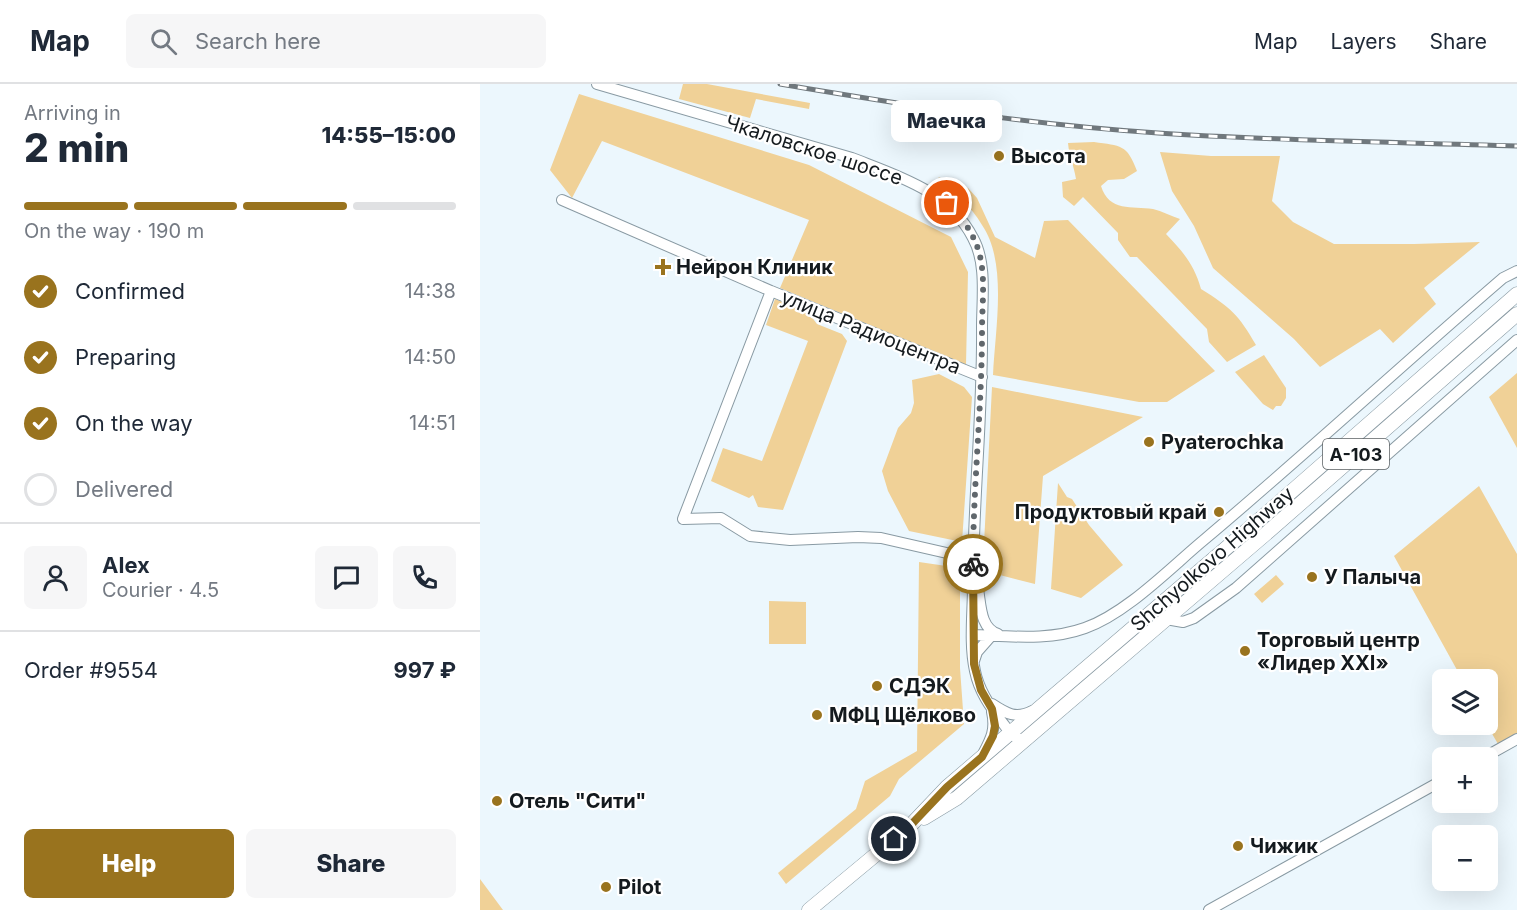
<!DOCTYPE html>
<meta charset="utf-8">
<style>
body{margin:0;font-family:Inter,sans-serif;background:#f6f6f7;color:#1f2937;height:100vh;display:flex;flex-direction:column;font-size:22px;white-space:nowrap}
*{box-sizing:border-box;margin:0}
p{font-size:20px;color:#747a83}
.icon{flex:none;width:33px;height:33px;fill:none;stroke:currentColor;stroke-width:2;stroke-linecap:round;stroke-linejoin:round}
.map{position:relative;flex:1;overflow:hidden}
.details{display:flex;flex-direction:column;background:#fff;width:480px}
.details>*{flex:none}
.tools{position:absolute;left:952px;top:585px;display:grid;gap:12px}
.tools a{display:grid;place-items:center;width:66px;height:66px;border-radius:9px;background:#fff;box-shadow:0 6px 24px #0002;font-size:30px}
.pin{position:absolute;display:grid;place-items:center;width:51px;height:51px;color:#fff;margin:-26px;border:3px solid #fff;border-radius:50%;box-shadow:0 2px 6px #0007}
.courier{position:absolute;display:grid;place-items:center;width:60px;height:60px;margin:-30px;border:4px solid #99731e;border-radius:50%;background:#fff;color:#222;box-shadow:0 2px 8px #0007}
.bubble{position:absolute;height:42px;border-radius:9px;background:#fff;box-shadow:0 6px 24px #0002;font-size:20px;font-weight:800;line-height:42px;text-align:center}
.summary em{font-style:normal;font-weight:800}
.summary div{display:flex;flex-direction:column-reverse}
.summary{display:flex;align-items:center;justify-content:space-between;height:102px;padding:0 24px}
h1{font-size:39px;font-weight:800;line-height:45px}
.bar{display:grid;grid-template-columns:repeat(4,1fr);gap:9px 6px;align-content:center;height:72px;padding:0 24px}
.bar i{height:8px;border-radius:4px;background:#e0e1e3}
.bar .on{background:#99731e}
.bar p{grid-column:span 4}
.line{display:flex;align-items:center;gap:15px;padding:0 24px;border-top:2px solid #e0e1e3}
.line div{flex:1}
.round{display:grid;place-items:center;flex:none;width:63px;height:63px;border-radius:9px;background:#f6f6f7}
ol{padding:0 24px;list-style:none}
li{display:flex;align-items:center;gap:18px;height:66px}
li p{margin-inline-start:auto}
li .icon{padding:6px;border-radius:50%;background:#99731e;color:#fff;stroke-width:4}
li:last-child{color:#747a83}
li i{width:33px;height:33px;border:3px solid #e0e1e3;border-radius:50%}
.action{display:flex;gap:12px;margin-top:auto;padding:12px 24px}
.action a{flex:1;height:69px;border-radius:9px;background:#99731e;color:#fff;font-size:24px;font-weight:800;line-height:69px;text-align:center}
.action a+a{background:#f6f6f7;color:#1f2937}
header{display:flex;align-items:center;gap:36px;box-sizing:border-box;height:84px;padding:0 30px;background:#fff;border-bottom:2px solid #e0e1e3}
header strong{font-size:28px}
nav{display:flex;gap:33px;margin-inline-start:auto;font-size:21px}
.search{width:420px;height:54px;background:#f6f6f7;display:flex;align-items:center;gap:15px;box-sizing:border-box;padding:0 21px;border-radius:9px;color:#747a83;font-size:22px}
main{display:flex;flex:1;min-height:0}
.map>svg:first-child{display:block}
.green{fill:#f0d197}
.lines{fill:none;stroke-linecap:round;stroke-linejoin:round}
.minor-casing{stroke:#899aa3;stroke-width:12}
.major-casing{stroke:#899aa3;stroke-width:15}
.minor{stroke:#fff;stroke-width:10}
.major{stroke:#fff;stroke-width:14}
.rail-casing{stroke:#70787d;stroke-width:5}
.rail{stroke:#fff;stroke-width:3;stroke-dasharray:9;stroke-linecap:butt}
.done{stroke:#60676c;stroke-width:6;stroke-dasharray:0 10.8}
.route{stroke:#99731e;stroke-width:8}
.poi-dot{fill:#99731e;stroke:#fff;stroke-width:2}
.labels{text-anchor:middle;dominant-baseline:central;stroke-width:4.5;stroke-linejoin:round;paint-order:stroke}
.shield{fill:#fff;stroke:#5a5f62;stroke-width:1.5}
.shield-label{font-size:18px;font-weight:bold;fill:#141a1e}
.street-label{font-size:20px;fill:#141a1e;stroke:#fff}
.poi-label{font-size:20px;font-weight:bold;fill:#141a1e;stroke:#fff;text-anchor:start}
</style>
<header>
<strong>Map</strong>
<div class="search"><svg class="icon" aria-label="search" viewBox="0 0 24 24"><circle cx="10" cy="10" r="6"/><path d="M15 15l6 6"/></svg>Search here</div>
<nav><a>Map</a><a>Layers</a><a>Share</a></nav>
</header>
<main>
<section class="details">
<div class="summary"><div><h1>2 min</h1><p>Arriving in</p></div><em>14:55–15:00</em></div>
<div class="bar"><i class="on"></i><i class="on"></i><i class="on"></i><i></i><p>On the way · 190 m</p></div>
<ol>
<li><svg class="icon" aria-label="check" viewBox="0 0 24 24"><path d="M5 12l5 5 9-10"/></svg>Confirmed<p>14:38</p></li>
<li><svg class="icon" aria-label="check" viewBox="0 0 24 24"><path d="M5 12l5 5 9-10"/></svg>Preparing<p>14:50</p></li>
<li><svg class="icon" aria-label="check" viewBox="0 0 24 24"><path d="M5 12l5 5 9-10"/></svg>On the way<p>14:51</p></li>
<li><i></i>Delivered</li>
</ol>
<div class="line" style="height:108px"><a class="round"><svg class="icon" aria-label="person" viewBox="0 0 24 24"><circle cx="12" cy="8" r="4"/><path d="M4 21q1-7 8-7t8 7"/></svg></a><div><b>Alex</b><p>Courier · 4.5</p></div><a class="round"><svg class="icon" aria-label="chat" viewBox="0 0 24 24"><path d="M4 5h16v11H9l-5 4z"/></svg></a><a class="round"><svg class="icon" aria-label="phone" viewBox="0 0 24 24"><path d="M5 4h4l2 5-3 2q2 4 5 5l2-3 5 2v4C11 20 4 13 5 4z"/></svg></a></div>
<div class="line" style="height:78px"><div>Order #9554</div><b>997 ₽</b></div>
<div class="action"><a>Help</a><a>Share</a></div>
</section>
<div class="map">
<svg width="1037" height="826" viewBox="0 0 1037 826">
<rect width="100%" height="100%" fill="#ecf7fd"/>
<path class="green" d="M203,0H227L330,19L329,25L276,15L270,34L199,15Z
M99,10L329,81L471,153L488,188L486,281L300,204L329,136L122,57L92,114L70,86Z
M614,58C641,62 647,60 657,87L644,95L628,96L621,102C629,128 652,122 673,125C682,127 691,132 700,135L686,150C703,168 714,180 721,205C750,223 759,231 776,261L747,278L729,258L727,245L657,173H650L638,156V149L603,113L594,122L583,113L582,98L596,95C594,82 589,72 588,59Z
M680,68L731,72H800L792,117L813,138L854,160H934L1000,158L944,204L956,220L913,259L900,245L840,283L814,255L733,184L714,142L692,107Z
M458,93L488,104L497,114L515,153L555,174L564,137L588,136L735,287L687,318H659L513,291C515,246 528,179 502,141C491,122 474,108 458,93Z
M295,215L328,228L337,240L362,250L367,257L303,426L278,423L273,411L269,414L231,397L243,364L282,377L328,257L286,241Z
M784,271L806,304V314L801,322H796L793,326L783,320L755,288Z
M1037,289V364L1009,313Z
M459,290L484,303L492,313L482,458L429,447L408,407L402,387L418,344L431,329L434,319L432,296Z
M512,303L663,333L563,392L555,500L516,490V461L504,460Z
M578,399L587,413L592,415L609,441L643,481L601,514L571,505Z
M999,402L1037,470V649L1018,660L1007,641L1008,596L982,595L914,472Z
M439,478L480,484V584L484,640L419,695L410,712L306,800L298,789L376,725L385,697L437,667Z
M796,491L804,500L782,519L774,510Z
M289,517L326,518V560H289Z
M0,795L23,826H0Z"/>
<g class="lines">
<g class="minor-casing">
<path id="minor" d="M117,0L372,74C418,92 469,107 493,154C507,179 502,215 502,243C503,329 493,415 493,501C493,529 489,560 495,587C499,607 510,623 522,638C529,647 534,657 546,655
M82,116L291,207L502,293
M291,207L203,435L241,434L270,452L310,456L378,453L401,454L493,475
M498,505C501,521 500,544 518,550
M686,535L703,538L714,534L756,504L1037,256
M492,551C530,552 569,557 605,544C647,529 690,484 725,455C826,370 923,280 1023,194L1037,187
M494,577L497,568L512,551
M512,620C527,630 536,635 552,627
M503,670C511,655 516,646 512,628
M1003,674L1037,655
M729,826L963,696"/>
</g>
<g class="major-casing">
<path id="major" d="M444,734L477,714L789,447L1037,230
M329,826L429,743L467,703L779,436L1037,210"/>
</g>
<use href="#minor" class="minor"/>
<use href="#major" class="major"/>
<g class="rail-casing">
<path id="rail" d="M300,0C425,21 551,41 678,49C797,57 918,58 1037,62"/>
</g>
<use href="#rail" class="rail"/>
</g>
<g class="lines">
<path class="done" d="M467,119C484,135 497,154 501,177C505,199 502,224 502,246C502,324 493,402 493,480"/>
<path class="route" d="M414,755L429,743L467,703L502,673L513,652L515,642L512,625L501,606L494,580L493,480"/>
</g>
<g class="poi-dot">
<circle cx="519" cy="72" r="6"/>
<path d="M180 174h6v6h6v6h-6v6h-6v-6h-6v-6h6z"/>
<circle cx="669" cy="358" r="6"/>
<circle cx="739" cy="428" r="6"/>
<circle cx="832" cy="493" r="6"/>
<circle cx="765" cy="567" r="6"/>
<circle cx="397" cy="602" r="6"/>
<circle cx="337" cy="631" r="6"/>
<circle cx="17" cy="717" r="6"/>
<circle cx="758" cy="762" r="6"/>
<circle cx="126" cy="803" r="6"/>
</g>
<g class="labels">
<rect class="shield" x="843" y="355" width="66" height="30" rx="4.5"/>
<g class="shield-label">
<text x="876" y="370">А-103</text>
</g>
<g class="street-label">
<text transform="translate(334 66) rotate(18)">Чкаловское шоссе</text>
<text transform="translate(391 248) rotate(22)">улица Радиоцентра</text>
<text transform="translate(732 475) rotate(-41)">Shchyolkovo Highway</text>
</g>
<g class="poi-label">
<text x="531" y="72">Высота</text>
<text x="196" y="183">Нейрон Клиник</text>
<text x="681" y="358">Pyaterochka</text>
<text x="727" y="428" text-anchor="end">Продуктовый край</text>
<text x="844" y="493">У Палыча</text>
<text x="777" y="556">Торговый центр<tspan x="777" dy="23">«Лидер XXI»</tspan></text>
<text x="409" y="602">СДЭК</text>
<text x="349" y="631">МФЦ Щёлково</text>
<text x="29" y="717">Отель "Сити"</text>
<text x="770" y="762">Чижик</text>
<text x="138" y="803">Pilot</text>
</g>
</g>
</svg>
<div class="tools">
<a><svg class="icon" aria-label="layers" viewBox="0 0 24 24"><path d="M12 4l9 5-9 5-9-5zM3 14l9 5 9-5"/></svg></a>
<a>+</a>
<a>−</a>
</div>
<div class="pin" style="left:467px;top:119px;background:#ea580c"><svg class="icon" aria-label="bag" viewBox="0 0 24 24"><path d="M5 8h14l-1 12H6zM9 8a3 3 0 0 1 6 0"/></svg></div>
<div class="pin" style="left:414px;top:755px;background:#1f2937"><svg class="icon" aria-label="home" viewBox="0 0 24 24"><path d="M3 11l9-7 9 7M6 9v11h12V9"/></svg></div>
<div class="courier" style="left:493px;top:480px"><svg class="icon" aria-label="bike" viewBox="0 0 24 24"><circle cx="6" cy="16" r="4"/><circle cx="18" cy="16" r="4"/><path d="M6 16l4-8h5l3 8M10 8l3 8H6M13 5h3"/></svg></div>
<div class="bubble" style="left:411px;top:16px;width:111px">Маечка</div>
</div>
</main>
